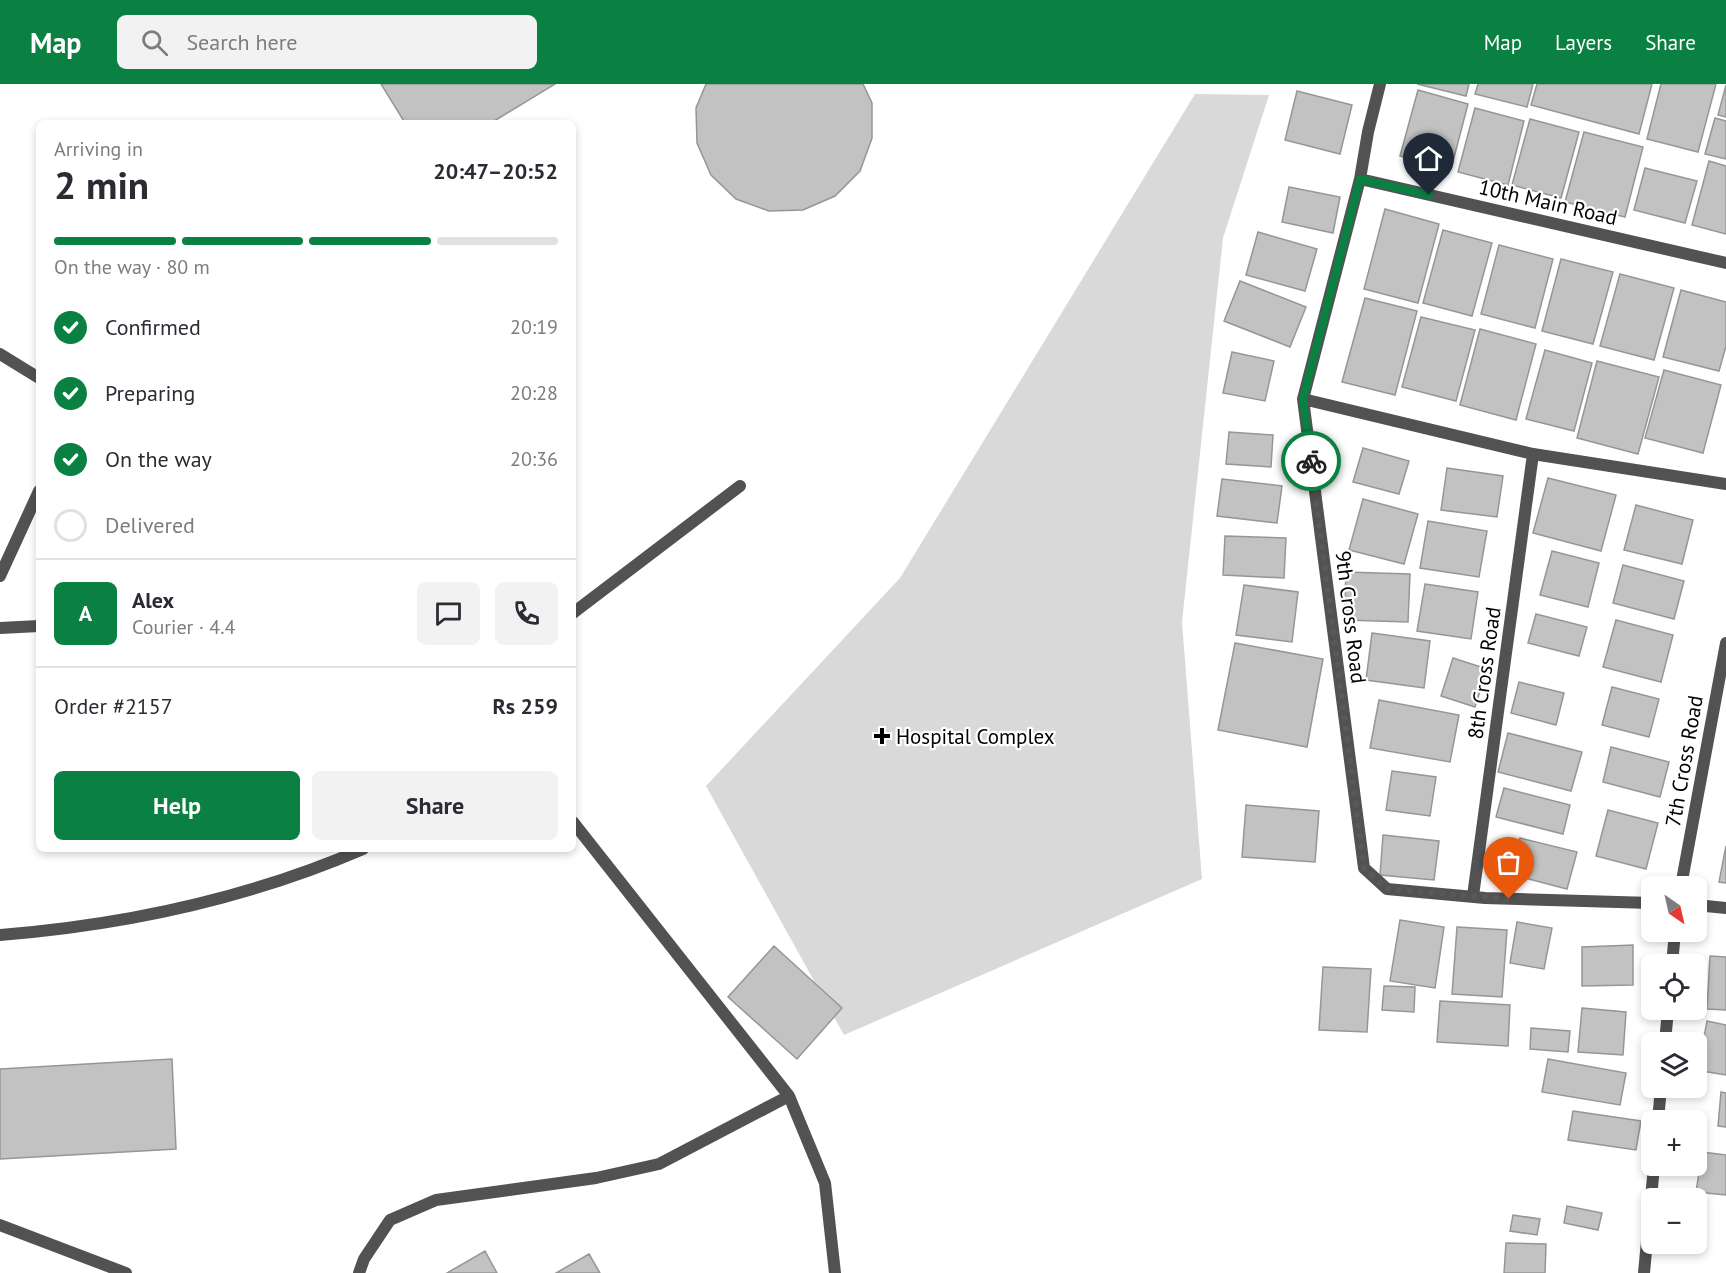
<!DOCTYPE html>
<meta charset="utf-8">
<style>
body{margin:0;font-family:"PT Sans",sans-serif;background:#f2f2f3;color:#2b2b33;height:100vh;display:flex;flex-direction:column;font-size:22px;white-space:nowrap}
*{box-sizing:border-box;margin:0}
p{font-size:20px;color:#7c7c81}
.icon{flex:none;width:33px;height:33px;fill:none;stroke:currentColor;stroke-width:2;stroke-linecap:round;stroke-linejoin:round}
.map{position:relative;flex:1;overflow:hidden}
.sheet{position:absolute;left:36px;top:36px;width:540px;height:732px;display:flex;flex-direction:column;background:#fff;border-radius:9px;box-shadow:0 3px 9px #0003}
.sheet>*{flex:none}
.needle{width:39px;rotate:146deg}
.controls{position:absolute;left:1641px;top:792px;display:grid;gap:12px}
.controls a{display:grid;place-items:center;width:66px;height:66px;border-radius:9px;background:#fff;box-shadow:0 3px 9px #0003;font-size:30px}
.pin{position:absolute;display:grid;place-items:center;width:51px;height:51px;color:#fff;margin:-62px -26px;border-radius:50% 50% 50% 0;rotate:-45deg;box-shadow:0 0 6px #0007}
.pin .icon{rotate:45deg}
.courier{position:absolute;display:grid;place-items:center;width:60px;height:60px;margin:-30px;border:4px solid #0b8043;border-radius:50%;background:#fff;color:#222;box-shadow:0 2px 8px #0007}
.summary em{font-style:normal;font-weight:700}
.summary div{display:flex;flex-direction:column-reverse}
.summary{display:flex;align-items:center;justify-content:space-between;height:102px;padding:0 18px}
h1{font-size:39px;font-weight:700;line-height:45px}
.bar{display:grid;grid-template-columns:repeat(4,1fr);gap:9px 6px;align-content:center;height:72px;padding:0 18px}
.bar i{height:8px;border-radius:4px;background:#e1e1e2}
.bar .selected{background:#0b8043}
.bar p{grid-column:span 4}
.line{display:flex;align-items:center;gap:15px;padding:0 18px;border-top:2px solid #e1e1e2}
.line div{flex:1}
.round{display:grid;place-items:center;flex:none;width:63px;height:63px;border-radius:9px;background:#f2f2f3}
ol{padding:0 18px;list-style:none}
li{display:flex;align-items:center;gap:18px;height:66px}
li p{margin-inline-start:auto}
li .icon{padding:6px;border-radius:50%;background:#0b8043;color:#fff;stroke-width:4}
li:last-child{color:#7c7c81}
li i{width:33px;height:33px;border:3px solid #e1e1e2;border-radius:50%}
.primary-button{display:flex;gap:12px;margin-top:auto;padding:12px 18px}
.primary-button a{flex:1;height:69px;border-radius:9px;background:#0b8043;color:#fff;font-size:24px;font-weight:700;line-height:69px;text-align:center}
.primary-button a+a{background:#f2f2f3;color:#2b2b33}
header{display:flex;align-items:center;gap:36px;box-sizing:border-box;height:84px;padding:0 30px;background:#0b8043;color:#fff}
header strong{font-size:28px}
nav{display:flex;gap:33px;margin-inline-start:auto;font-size:21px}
.search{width:420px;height:54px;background:#f2f2f3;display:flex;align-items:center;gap:15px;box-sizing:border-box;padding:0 21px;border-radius:9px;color:#7c7c81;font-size:22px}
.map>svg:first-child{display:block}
.green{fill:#d9d9d9}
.building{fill:#c2c2c2;stroke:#969696;stroke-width:1.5}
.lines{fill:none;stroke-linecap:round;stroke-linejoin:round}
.service{stroke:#525252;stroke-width:12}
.minor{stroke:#525252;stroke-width:12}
.done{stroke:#595959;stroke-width:6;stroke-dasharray:0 10.8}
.route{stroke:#0b8043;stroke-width:8}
.poi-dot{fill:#000;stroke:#fff;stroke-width:2}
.labels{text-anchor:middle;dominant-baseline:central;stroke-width:4.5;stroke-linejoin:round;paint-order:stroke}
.street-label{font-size:21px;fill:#000;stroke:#fff}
.poi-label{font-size:21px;fill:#000;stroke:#fff;text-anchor:start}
</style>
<header>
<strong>Map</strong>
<div class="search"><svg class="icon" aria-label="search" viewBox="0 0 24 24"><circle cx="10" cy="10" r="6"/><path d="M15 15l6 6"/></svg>Search here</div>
<nav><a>Map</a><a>Layers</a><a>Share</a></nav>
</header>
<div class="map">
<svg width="1726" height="1189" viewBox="0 0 1726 1189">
<rect width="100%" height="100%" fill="#fff"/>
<path class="green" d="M1195,10L1269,11L1223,154L1182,538L1202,795L844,951L706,702L900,494Z"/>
<path class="building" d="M381,0H555L491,39H405Z
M706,0H863L872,19V54L860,87L835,112L803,126L769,127L736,115L711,91L697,59L696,24Z
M1417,0H1469L1466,12Z
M1478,0H1533L1527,23L1475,10Z
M1537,0H1652L1639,50L1531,21Z
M1661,0H1716L1698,68L1647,55Z
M1726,1V33L1718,31Z
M1418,6L1468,20L1451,85L1400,72Z
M1297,7L1352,21L1340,70L1285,56Z
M1475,24L1524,37L1508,101L1458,88Z
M1715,34L1726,37V75L1705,70Z
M1530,35L1579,48L1561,114L1512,101Z
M1584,48L1643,63L1625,133L1565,118Z
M1709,77L1726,82V150L1692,141Z
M1645,84L1697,97L1685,139L1634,126Z
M1289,103L1340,113L1333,149L1282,138Z
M1385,125L1439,140L1418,219L1364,205Z
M1443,146L1492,159L1472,232L1423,219Z
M1258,148L1317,165L1305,207L1246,191Z
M1499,161L1553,175L1535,244L1481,230Z
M1561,175L1613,188L1593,260L1542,247Z
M1620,190L1674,204L1654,276L1600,262Z
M1240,197L1306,223L1290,263L1224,237Z
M1681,206L1726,218V262L1719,287L1663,273Z
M1365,214L1417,227L1395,311L1342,298Z
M1421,233L1475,246L1456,317L1402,303Z
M1480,245L1536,260L1516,336L1460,321Z
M1545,266L1592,279L1574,347L1526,335Z
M1232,268L1274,277L1265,317L1223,309Z
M1597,277L1659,293L1638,370L1577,354Z
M1664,286L1721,301L1703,369L1645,354Z
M1229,348L1273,351L1271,383L1226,380Z
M1363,364L1409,377L1399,410L1353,398Z
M1447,384L1503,392L1497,433L1441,426Z
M1548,394L1616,411L1601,467L1533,449Z
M1222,395L1282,402L1277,439L1217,432Z
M1363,415L1418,430L1404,480L1349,466Z
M1636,421L1693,436L1682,480L1624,466Z
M1428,437L1487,447L1479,493L1420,484Z
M1225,452L1286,454L1284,494L1223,491Z
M1552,467L1599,479L1588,523L1540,511Z
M1623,481L1684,497L1674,535L1613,519Z
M1346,488L1410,490L1408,538L1344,536Z
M1425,500L1478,508L1471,555L1417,547Z
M1244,501L1298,508L1292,558L1236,551Z
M1536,530L1587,543L1579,572L1528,559Z
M1616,536L1673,551L1661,598L1603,583Z
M1372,549L1430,557L1424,604L1366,596Z
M1235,559L1323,575L1307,663L1218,646Z
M1453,574L1487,585L1475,623L1441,612Z
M1519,598L1564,609L1556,641L1511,629Z
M1612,603L1659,615L1649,653L1602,641Z
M1379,616L1459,631L1450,678L1370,664Z
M1508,649L1582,668L1571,707L1498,688Z
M1611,663L1669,678L1660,713L1603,698Z
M1392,687L1436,693L1430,732L1386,726Z
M1504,704L1570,721L1563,750L1496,733Z
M1246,721L1319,727L1315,778L1242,773Z
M1608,726L1658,739L1646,785L1596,772Z
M1383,751L1439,757L1434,796L1380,791Z
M1520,754L1577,768L1567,805L1510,790Z
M1726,762V799L1719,798Z
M1400,836L1444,843L1435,904L1390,897Z
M1517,838L1552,844L1544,885L1510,879Z
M1457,843L1507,846L1502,913L1452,910Z
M1633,861V901L1582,902V863Z
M774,862L842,924L797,975L728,913Z
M1710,872L1726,873V926L1707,925Z
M1323,883L1371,885L1367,948L1319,946Z
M1384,902L1415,903L1414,928L1382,926Z
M1440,917L1510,921L1508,962L1437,958Z
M1582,924L1626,928L1623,971L1578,968Z
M1707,937L1726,941V991L1696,986V958L1694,956L1703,958Z
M1531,944L1570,947L1568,968L1530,965Z
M172,975L176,1065L0,1075V985Z
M1548,975L1626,989L1620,1021L1542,1008Z
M1721,1008L1726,1009V1043L1718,1042Z
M1573,1027L1641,1037L1636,1066L1568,1056Z
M1702,1068L1726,1071V1111L1696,1108Z
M1567,1122L1602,1129L1598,1146L1564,1139Z
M1513,1131L1540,1135L1537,1151L1510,1147Z
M1506,1159L1546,1160L1545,1189H1504Z
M485,1167L497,1189H447Z
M589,1170L600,1189H556Z"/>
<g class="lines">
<path class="service" d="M0,270L39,294
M0,492L39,407
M573,529L740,402
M0,544L39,542
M573,738L789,1012L825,1099L835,1189
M0,851C125,841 247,815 363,765
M0,1141L126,1189
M359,1189L364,1175L390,1136L436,1116L596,1094L659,1080L789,1012"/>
<path class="minor" d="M1380,0L1368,48L1360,95L1303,315L1364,784L1387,805L1485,814L1652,819
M1360,95L1726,179
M1303,315L1533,370L1726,400
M1681,802L1726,559
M1473,812L1533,370
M1696,821L1726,824
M1672,880L1675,848
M1665,958L1668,926
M1658,1036L1661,1004
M1644,1189L1654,1082"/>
</g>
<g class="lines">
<path class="done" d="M1311,377L1364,784L1387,805L1509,815"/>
<path class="route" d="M1311,377L1303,315L1360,95L1429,111"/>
</g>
<path class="poi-dot" d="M879 643h6v6h6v6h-6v6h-6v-6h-6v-6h6z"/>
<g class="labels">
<g class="street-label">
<text transform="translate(1548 118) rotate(13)">10th Main Road</text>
<text transform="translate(1351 533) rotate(83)">9th Cross Road</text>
<text transform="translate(1484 589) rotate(-82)">8th Cross Road</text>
<text transform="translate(1684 677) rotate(-80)">7th Cross Road</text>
</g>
<g class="poi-label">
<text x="896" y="652">Hospital Complex</text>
</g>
</g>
</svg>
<div class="controls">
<a><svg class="needle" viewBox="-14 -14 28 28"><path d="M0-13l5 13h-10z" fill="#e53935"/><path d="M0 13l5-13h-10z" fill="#7c7c81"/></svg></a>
<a><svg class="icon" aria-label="locate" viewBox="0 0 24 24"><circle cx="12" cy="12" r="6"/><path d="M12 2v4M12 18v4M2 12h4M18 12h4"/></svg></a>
<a><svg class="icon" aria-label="layers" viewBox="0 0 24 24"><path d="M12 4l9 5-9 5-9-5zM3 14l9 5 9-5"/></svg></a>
<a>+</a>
<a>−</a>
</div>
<div class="pin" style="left:1509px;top:815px;background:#ea580c"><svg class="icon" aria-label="bag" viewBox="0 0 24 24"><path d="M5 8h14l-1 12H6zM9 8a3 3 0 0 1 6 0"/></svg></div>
<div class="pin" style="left:1429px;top:111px;background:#1f2937"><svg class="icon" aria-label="home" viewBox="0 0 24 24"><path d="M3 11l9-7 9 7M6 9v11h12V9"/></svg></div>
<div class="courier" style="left:1311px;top:377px"><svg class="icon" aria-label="bike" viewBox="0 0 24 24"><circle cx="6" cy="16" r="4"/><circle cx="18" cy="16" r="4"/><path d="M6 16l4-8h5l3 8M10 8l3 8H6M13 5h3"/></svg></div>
<section class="sheet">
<div class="summary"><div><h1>2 min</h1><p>Arriving in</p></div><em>20:47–20:52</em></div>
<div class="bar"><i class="selected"></i><i class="selected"></i><i class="selected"></i><i></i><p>On the way · 80 m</p></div>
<ol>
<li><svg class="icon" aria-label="check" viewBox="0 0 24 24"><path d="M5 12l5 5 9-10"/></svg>Confirmed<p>20:19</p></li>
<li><svg class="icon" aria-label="check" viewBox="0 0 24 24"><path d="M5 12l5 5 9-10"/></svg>Preparing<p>20:28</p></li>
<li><svg class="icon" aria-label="check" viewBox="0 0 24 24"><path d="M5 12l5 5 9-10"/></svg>On the way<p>20:36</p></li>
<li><i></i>Delivered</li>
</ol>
<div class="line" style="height:108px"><b class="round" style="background:#0b8043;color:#fff">A</b><div><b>Alex</b><p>Courier · 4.4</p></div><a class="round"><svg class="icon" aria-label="chat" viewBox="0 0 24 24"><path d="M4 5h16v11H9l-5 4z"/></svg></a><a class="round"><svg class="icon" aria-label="phone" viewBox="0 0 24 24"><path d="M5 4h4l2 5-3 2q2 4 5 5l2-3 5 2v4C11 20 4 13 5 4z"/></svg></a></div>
<div class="line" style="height:78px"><div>Order #2157</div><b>Rs 259</b></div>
<div class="primary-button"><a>Help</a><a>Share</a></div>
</section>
</div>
